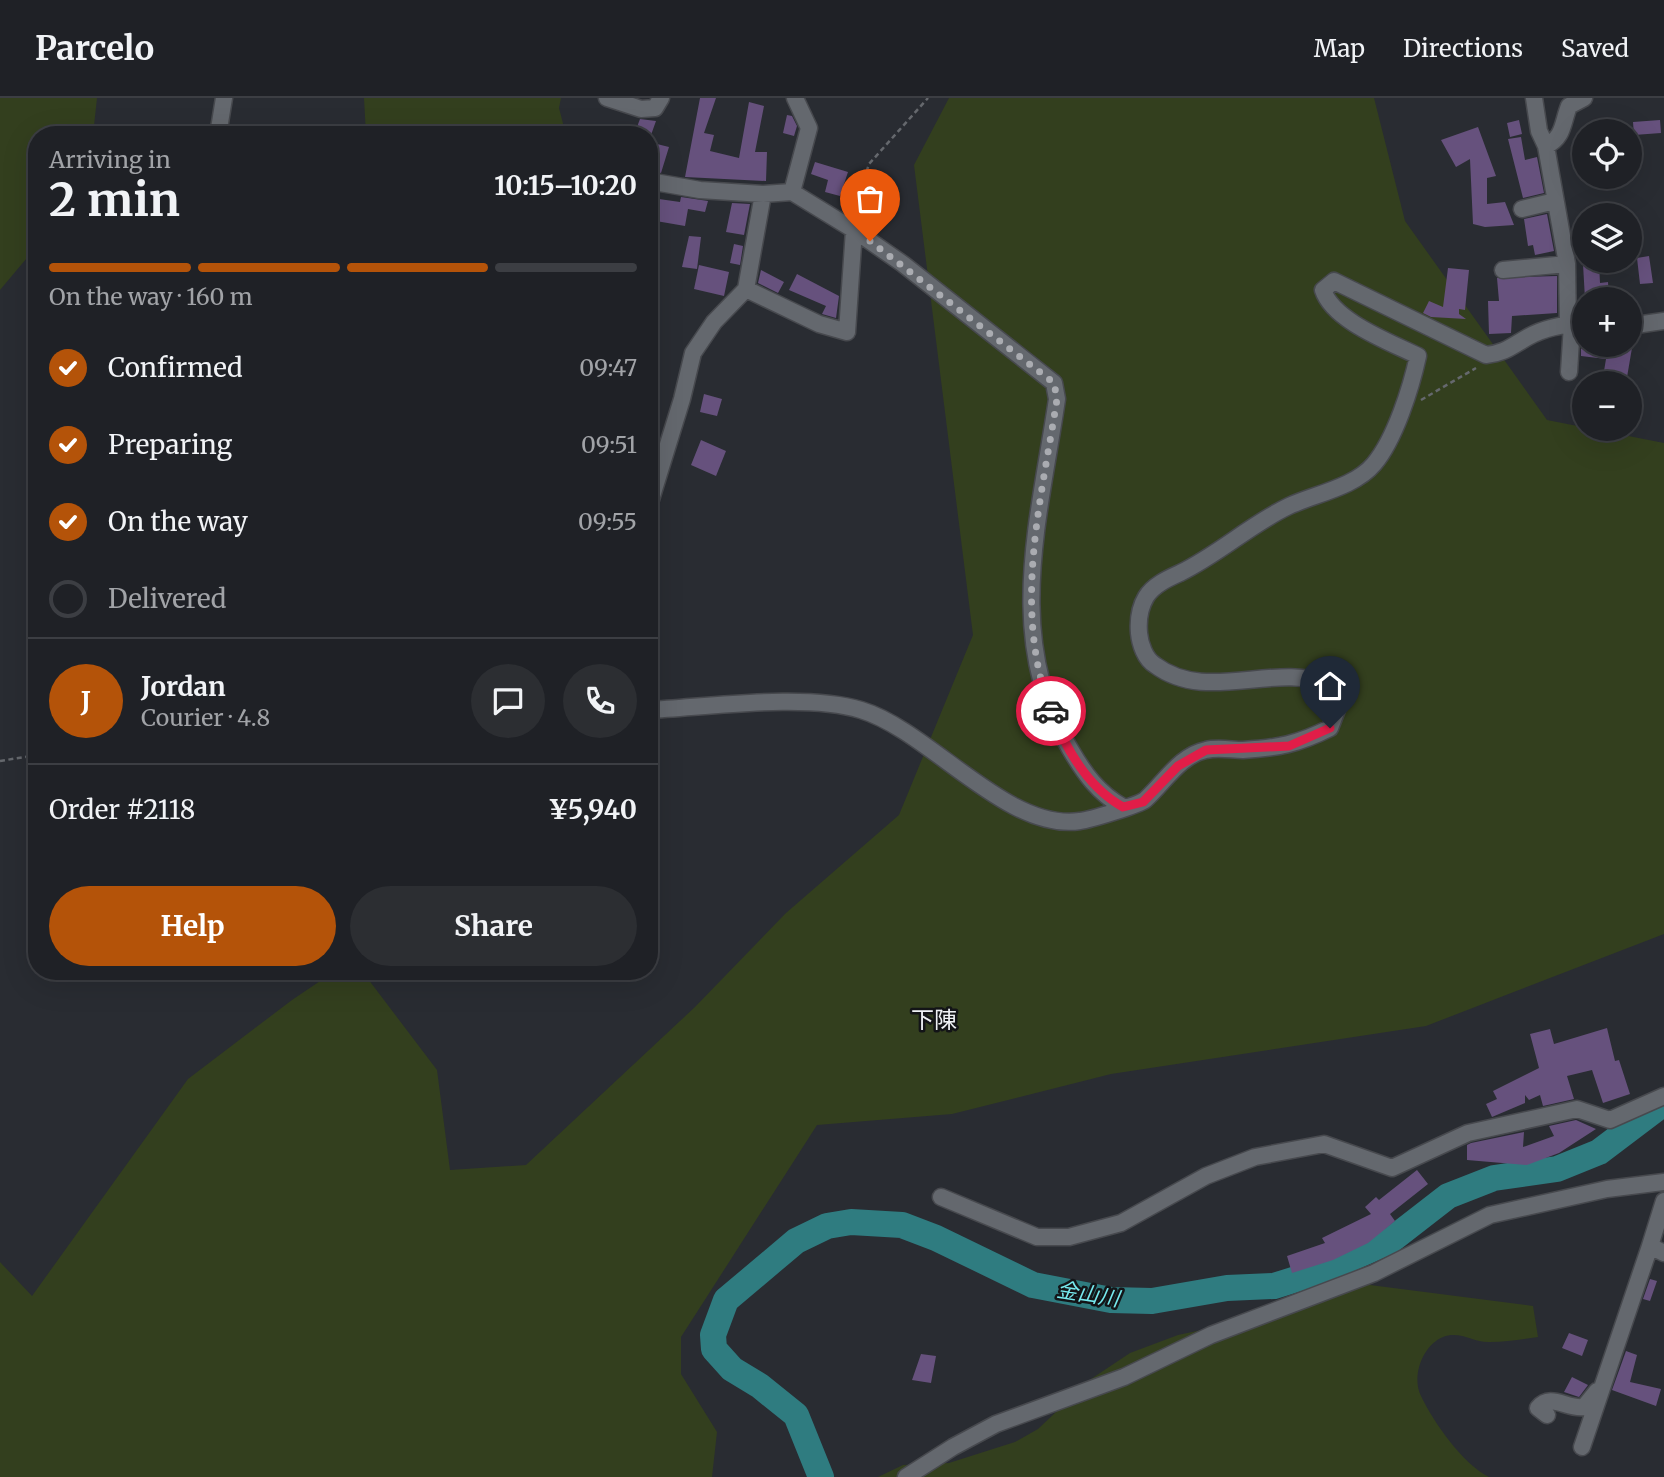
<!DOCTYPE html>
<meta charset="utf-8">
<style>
body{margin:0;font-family:Merriweather,"Noto Sans JP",serif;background:#2c2e32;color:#f1f3f6;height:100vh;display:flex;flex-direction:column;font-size:26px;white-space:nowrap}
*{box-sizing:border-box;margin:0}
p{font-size:23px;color:#a1a3a7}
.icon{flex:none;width:38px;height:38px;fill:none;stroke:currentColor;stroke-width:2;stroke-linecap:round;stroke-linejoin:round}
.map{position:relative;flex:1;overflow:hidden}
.drawer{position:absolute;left:28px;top:28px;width:630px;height:854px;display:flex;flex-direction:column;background:#1f2126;border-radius:28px;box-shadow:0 7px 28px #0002,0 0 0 2px #3c3e43}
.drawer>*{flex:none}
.controls{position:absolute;left:1572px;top:21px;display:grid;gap:14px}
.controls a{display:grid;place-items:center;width:70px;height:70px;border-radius:50%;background:#1f2126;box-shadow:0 7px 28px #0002,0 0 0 2px #3c3e43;font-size:35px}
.pin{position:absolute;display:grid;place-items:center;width:60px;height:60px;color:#fff;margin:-72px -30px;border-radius:50% 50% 50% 0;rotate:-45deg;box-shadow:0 0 7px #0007}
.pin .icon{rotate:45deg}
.courier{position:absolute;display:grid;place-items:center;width:70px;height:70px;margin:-35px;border:5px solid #e11d48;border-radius:50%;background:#fff;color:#222;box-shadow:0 2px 9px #0007}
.summary em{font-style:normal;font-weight:700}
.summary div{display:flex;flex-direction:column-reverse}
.summary{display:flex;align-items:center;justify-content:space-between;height:119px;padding:0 21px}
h1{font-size:46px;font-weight:700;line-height:52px}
.bar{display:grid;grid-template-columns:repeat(4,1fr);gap:10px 7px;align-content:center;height:84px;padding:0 21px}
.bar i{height:9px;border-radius:5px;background:#3c3e43}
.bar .on{background:#b45309}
.bar p{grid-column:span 4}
.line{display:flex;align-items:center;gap:18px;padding:0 21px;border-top:2px solid #3c3e43}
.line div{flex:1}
.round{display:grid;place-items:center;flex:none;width:74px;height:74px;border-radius:37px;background:#2c2e32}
ol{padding:0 21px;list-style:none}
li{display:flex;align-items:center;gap:21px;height:77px}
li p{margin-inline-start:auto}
li .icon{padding:7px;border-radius:50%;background:#b45309;color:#fff;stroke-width:4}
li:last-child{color:#a1a3a7}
li i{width:38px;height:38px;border:4px solid #3c3e43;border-radius:50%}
.primary-button{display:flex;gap:14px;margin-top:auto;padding:14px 21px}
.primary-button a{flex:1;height:80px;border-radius:42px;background:#b45309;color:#fff;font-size:28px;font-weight:700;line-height:80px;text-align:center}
.primary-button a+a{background:#2c2e32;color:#f1f3f6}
header{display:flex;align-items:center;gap:42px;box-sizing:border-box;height:98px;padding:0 35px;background:#1f2126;border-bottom:2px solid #3c3e43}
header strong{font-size:33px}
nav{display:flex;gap:38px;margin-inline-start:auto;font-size:24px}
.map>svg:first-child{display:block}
.green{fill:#333f1e}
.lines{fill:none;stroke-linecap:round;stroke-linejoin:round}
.river{stroke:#2f7c80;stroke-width:26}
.building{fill:#66517d}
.minor-casing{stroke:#47494e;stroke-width:19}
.path{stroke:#65686d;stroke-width:2.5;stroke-dasharray:5 3.5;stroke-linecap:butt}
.minor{stroke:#64686e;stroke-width:16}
.done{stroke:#aaacb1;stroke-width:7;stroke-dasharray:0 12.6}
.route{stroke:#e11d48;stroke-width:9}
.labels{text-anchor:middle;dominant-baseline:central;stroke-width:5;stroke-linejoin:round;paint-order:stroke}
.water-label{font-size:21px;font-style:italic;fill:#77eaef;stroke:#131417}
.quarter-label{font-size:23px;fill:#eff1f5;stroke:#131417}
</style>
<header>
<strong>Parcelo</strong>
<nav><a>Map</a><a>Directions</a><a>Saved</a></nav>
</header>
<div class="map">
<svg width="1664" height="1379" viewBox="0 0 1664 1379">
<rect width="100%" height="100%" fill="#292c32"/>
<path class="green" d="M0,0H97L93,37H37V148L0,192Z
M364,0H561L559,10L566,37H366Z
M949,0H1374L1405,123L1547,322L1664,345V836L1426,928L1111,976L952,1016L817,1027L681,1239V1276L717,1334L712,1379H0V1164L32,1198L188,981L292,902L335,873H362L437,972L450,1072L526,1067L695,909L786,815L899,717L973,537L914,67Z
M1331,1182L1533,1208L1538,1239C1522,1241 1506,1244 1490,1244C1474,1245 1460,1232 1443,1239C1423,1247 1411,1278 1421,1298C1434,1325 1463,1366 1489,1379H878L903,1367L949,1365L1015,1344L1038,1331L1091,1281L1130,1255L1178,1237L1225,1227Z"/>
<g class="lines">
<path class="river" d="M821,1379L796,1317L760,1288L732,1271L714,1251L713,1237L726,1202L796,1143L827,1128L851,1124L902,1127L936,1140L1033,1187L1111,1202L1152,1203L1227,1190L1274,1188L1325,1172L1390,1143L1448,1098L1494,1080L1557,1071L1599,1054L1664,1005"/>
</g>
<path class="building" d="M700,0H716L704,35L714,37L710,53L739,60L749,4L764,8L755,54H767L766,83L685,79Z
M787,17L792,18L797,28L794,38L783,35Z
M640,21L656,23L651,37H634Z
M1519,22L1522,36L1510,39L1507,25Z
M1660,22L1661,35L1634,37L1633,24Z
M1478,29L1496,78L1487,80V106L1505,104L1514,127L1485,129L1473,126L1470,61L1456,69L1441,42Z
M1521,39L1525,62L1537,59L1544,95L1523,100L1508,41Z
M649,44L669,49L661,75L649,71Z
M815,64L848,74L840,98L825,94L828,82L811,76Z
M681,99L708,103L705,114L688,111L685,128L656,123L659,101L680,104Z
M732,105L750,106L744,137L726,134Z
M1547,116L1554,153L1535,157L1533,147L1528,148L1524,121Z
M689,138L701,139L697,171L682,169Z
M734,146L743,148L740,167L730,165Z
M1649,158L1653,185L1640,186L1637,160Z
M1599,165L1600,185L1608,184L1609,201H1585L1583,166Z
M699,167L729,174L724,198L694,191Z
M1448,170L1469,172L1465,212L1459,211V216L1466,221L1431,219L1423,215L1429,203L1443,209Z
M761,172L784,184L778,195L758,185Z
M797,176L839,198L836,220L822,216L826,208L789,192Z
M1557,178V215L1512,218L1511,235L1489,236L1488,203H1499L1497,180Z
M1581,247H1628L1632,250L1626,285H1602L1606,261L1581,258Z
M704,296L722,301L717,318L700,314Z
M701,342L726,353L716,378L691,367Z
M1607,930L1615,963L1619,962L1630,996L1603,1005L1592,972L1567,978L1574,1001L1543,1008L1540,997L1529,1002L1525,997V1005L1492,1019L1486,1006L1497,1001L1493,993L1539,970L1530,936L1550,931L1554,946Z
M1576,1022L1596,1031L1559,1055L1527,1067L1467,1062V1047L1471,1045L1524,1034L1523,1049L1554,1038L1549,1028Z
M1417,1072L1428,1086L1390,1116L1395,1123L1368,1145L1333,1162L1292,1175L1287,1158L1325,1145L1322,1140L1371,1116L1365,1109L1376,1099L1379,1102Z
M1650,1181L1657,1183L1650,1203L1643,1201Z
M1569,1235L1588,1242L1582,1258L1562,1250Z
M1626,1253L1637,1257L1630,1284L1661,1291L1656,1308L1612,1292Z
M921,1256L936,1258L931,1285L912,1282Z
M1572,1279L1588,1287L1579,1299L1564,1294Z"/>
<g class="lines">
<g class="minor-casing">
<path id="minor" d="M607,0L641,11L655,10L661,0
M1534,0L1539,33L1546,48
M218,37L224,0
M649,83L700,92L763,96
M792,94L809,30L795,0
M1522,111L1555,103
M1567,166L1546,48C1564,39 1562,26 1569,8L1584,0
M1503,172L1567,166L1568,227
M746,191L819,226L847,234L854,132
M1629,228L1664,223
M1569,274L1572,226
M649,408L682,301L693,255L714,224L746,191L763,96L792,94L854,132L903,166L1054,285L1057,301C1040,418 1003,541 1070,651C1084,675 1098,695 1123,709
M649,612C709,609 806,595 861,612C930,633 1007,734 1080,723C1090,722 1138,707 1145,702C1164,685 1180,657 1206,652C1218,649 1232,652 1243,652C1278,650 1298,646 1330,630L1338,609L1330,587C1275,563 1207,606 1155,567C1145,561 1140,546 1139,535C1138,523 1140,509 1146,499C1153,487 1169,480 1180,475C1219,456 1251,426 1289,408C1315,396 1355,389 1374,366C1395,341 1411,290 1418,258C1390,244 1333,223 1323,192L1334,183L1486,257C1505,255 1512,248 1528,239C1544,230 1566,226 1584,225
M941,1099L1037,1139H1069L1121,1125L1206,1078L1255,1059L1324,1046L1392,1070L1468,1035L1577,1011L1610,1022L1664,998
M1664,1103L1650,1148L1664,1155
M1547,1317L1538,1310C1551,1294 1567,1312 1584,1309L1597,1293
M1582,1349L1650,1148
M906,1379L953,1349L996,1326L1124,1279L1211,1237L1374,1175L1490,1117L1607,1091L1664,1084"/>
</g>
<path class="path" d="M868,123L861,91L869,66L928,0
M1421,302L1476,270
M0,663L37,657"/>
<use href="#minor" class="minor"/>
</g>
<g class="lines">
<path class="done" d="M870,143L1054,285L1057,301C1041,404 1012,511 1051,613"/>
<path class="route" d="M1051,613C1065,649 1087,689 1123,709L1143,704L1178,668L1206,652L1289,648L1330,630"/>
</g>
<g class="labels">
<g class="water-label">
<text transform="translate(1088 1196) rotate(9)">金山川</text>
</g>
<g class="quarter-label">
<text x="934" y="921">下陳</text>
</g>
</g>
</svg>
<div class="controls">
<a><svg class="icon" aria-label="locate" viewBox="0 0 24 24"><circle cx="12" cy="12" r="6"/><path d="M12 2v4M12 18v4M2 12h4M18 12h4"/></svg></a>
<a><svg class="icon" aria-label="layers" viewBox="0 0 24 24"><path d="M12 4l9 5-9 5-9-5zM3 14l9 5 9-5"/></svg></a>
<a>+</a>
<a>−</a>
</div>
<div class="pin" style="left:870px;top:143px;background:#ea580c"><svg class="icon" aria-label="bag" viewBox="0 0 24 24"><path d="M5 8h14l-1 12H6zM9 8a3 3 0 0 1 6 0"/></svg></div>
<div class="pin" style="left:1330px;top:630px;background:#1f2937"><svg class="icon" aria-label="home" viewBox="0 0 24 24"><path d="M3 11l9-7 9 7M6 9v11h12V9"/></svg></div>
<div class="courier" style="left:1051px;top:613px"><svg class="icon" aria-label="car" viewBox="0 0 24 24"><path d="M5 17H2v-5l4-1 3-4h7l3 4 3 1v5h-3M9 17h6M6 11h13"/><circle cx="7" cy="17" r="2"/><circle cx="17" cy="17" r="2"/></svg></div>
<section class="drawer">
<div class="summary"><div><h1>2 min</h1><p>Arriving in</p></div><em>10:15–10:20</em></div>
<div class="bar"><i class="on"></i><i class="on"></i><i class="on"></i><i></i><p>On the way · 160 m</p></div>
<ol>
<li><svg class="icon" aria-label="check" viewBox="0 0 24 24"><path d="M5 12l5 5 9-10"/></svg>Confirmed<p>09:47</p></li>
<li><svg class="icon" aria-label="check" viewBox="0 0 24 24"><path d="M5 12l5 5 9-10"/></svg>Preparing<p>09:51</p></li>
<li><svg class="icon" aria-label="check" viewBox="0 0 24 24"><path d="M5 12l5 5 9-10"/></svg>On the way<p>09:55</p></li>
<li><i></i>Delivered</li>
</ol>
<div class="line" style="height:126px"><b class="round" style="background:#b45309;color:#fff">J</b><div><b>Jordan</b><p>Courier · 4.8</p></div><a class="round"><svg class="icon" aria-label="chat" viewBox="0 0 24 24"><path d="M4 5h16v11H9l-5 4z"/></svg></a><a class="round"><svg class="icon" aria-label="phone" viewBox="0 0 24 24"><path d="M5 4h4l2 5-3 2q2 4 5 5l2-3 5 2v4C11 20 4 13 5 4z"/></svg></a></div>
<div class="line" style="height:91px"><div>Order #2118</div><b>¥5,940</b></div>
<div class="primary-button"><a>Help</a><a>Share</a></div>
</section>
</div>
